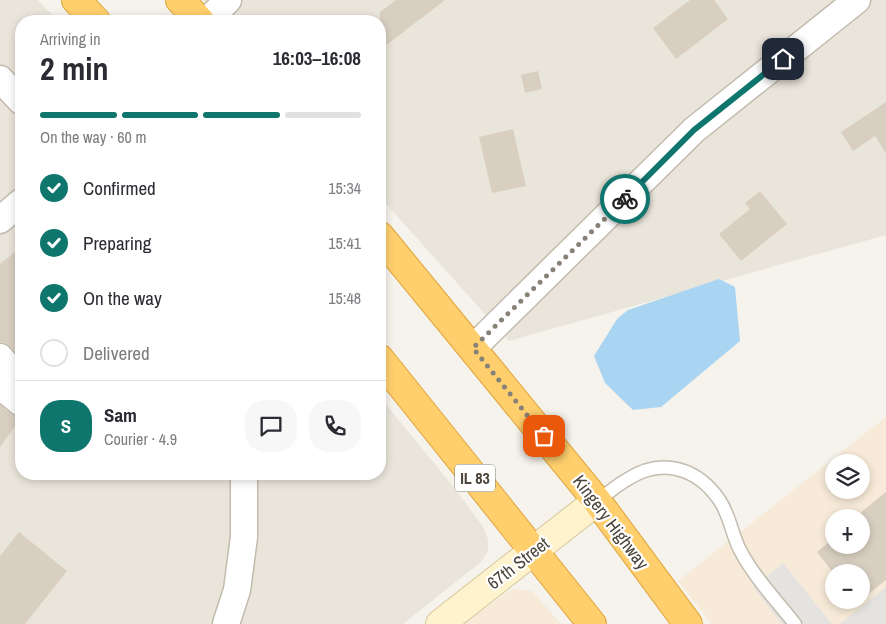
<!DOCTYPE html>
<meta charset="utf-8">
<style>
body{margin:0;font-family:"Archivo Narrow",sans-serif;background:#f7f7f7;color:#2b2b33;height:100vh;display:flex;flex-direction:column;font-size:19px;white-space:nowrap}
*{box-sizing:border-box;margin:0}
p{font-size:16px;color:#7c7c81}
.icon{flex:none;width:28px;height:28px;fill:none;stroke:currentColor;stroke-width:2;stroke-linecap:round;stroke-linejoin:round}
.map{position:relative;flex:1;overflow:hidden}
.drawer{position:absolute;left:15px;top:15px;width:371px;height:465px;display:flex;flex-direction:column;background:#fff;border-radius:20px;box-shadow:0 2px 8px #0003}
.drawer>*{flex:none}
.controls{position:absolute;left:825px;top:454px;display:grid;gap:10px}
.controls a{display:grid;place-items:center;width:45px;height:45px;border-radius:50%;background:#fff;box-shadow:0 2px 8px #0003;font-size:25px}
.pin{position:absolute;display:grid;place-items:center;width:42px;height:42px;color:#fff;margin:-21px;border-radius:10px;box-shadow:0 2px 8px #0006}
.courier{position:absolute;display:grid;place-items:center;width:50px;height:50px;margin:-25px;border:4px solid #0f766e;border-radius:50%;background:#fff;color:#222;box-shadow:0 1px 6px #0007}
.overview em{font-style:normal;font-weight:700}
.overview div{display:flex;flex-direction:column-reverse}
.overview{display:flex;align-items:center;justify-content:space-between;height:85px;padding:0 25px}
h1{font-size:32px;font-weight:700;line-height:38px}
.bar{display:grid;grid-template-columns:repeat(4,1fr);gap:8px 5px;align-content:center;height:60px;padding:0 25px}
.bar i{height:6px;border-radius:4px;background:#e1e1e2}
.bar .on{background:#0f766e}
.bar p{grid-column:span 4}
.line{display:flex;align-items:center;gap:12px;padding:0 25px;border-top:1px solid #e1e1e2}
.line div{flex:1}
.round{display:grid;place-items:center;flex:none;width:52px;height:52px;border-radius:20px;background:#f7f7f7}
ol{padding:0 25px;list-style:none}
li{display:flex;align-items:center;gap:15px;height:55px}
li p{margin-inline-start:auto}
li .icon{padding:5px;border-radius:50%;background:#0f766e;color:#fff;stroke-width:4}
li:last-child{color:#7c7c81}
li i{width:28px;height:28px;border:2px solid #e1e1e2;border-radius:50%}
.map>svg:first-child{display:block}
.residential{fill:#eae5da}
.commercial{fill:#f7ead8;fill-rule:evenodd}
.parking{fill:#e5e3e0}
.water{fill:#a9d4f2}
.building{fill:#d8cfc1}
.lines{fill:none;stroke-linecap:round;stroke-linejoin:round}
.lane-casing{stroke:#c2bbae;stroke-width:15}
.street-casing{stroke:#c2bbae;stroke-width:29}
.secondary-casing{stroke:#d6c79b;stroke-width:30}
.highway-casing{stroke:#e0a43c;stroke-width:30}
.lane{stroke:#fff;stroke-width:12}
.street{stroke:#fff;stroke-width:26}
.secondary{stroke:#fff3cd;stroke-width:28}
.highway{stroke:#ffcf6e;stroke-width:28}
.done{stroke:#878178;stroke-width:5;stroke-dasharray:0 9}
.route{stroke:#0f766e;stroke-width:6}
.labels{text-anchor:middle;dominant-baseline:central;stroke-width:4.5;stroke-linejoin:round;paint-order:stroke}
.shield{fill:#fff;stroke:#817c74;stroke-width:1}
.shield-label{font-size:16px;font-weight:bold;fill:#4b4439}
.street-label{font-size:18px;fill:#4b4439;stroke:#fff}
</style>
<div class="map">
<svg width="886" height="624" viewBox="0 0 886 624">
<rect width="100%" height="100%" fill="#f6f3ec"/>
<path class="residential" d="M0,0H38L58,21H21V474H380V397L451,484L482,525L488,539V551L481,562L403,624H0Z
M203,0H886V235L509,341L380,197V21H223Z"/>
<path class="commercial" d="M886,417V624H712L678,581ZM834,462H861V490H834ZM834,518H861V545H834ZM834,572H861V600H834Z
M513,589L532,591L561,624H463Z"/>
<path class="parking" d="M783,563L832,624H782L753,587Z
M886,587V624H840Z"/>
<path class="water" d="M719,279L735,287L740,341L661,407L633,410L605,383L594,356L617,319L628,310Z"/>
<path class="building" d="M396,0H445L380,50V12Z
M690,0H714L728,19L676,59L653,28Z
M538,71L542,89L525,93L521,75Z
M886,102V153L875,136L853,151L841,132Z
M513,129L526,186L492,193L479,137Z
M760,191L787,224L741,261L719,234L750,209L745,203Z
M21,247V359L11,347L6,343L0,342V264Z
M0,405L12,415L21,418L0,447Z
M886,492V580L861,600V572L834,574L817,552L834,538V545H861V518H854Z
M19,532L67,571L25,624H0V556Z"/>
<g class="lines">
<g class="lane-casing">
<path id="lane" d="M597,501C607,494 617,485 628,479C662,457 698,468 720,501C730,516 732,535 740,550C754,577 776,600 795,624"/>
</g>
<g class="street-casing">
<path id="street" d="M207,21L228,0
M0,79L21,101
M0,220L21,202
M473,348L694,130L857,0
M0,357L21,382
M0,386L21,403
M226,624L237,590L244,537V474"/>
</g>
<g class="secondary-casing">
<path id="secondary" d="M440,624L597,501"/>
</g>
<g class="highway-casing">
<path id="highway" d="M76,0L96,21
M180,0L200,21
M380,236L597,501L688,624
M380,359L592,624"/>
</g>
<use href="#lane" class="lane"/>
<use href="#street" class="street"/>
<use href="#secondary" class="secondary"/>
<use href="#highway" class="highway"/>
</g>
<g class="lines">
<path class="done" d="M544,436L473,348L625,199"/>
<path class="route" d="M625,199L694,130L783,59"/>
</g>
<g class="labels">
<rect class="shield" x="455" y="464.5" width="40" height="27" rx="4"/>
<g class="shield-label">
<text x="475" y="478">IL 83</text>
</g>
<g class="street-label">
<text transform="translate(611 522) rotate(53)">Kingery Highway</text>
<text transform="translate(518 563) rotate(-38)">67th Street</text>
</g>
</g>
</svg>
<div class="controls">
<a><svg class="icon" aria-label="layers" viewBox="0 0 24 24"><path d="M12 4l9 5-9 5-9-5zM3 14l9 5 9-5"/></svg></a>
<a>+</a>
<a>−</a>
</div>
<div class="pin" style="left:544px;top:436px;background:#ea580c"><svg class="icon" aria-label="bag" viewBox="0 0 24 24"><path d="M5 8h14l-1 12H6zM9 8a3 3 0 0 1 6 0"/></svg></div>
<div class="pin" style="left:783px;top:59px;background:#1f2937"><svg class="icon" aria-label="home" viewBox="0 0 24 24"><path d="M3 11l9-7 9 7M6 9v11h12V9"/></svg></div>
<div class="courier" style="left:625px;top:199px"><svg class="icon" aria-label="bike" viewBox="0 0 24 24"><circle cx="6" cy="16" r="4"/><circle cx="18" cy="16" r="4"/><path d="M6 16l4-8h5l3 8M10 8l3 8H6M13 5h3"/></svg></div>
<section class="drawer">
<div class="overview"><div><h1>2 min</h1><p>Arriving in</p></div><em>16:03–16:08</em></div>
<div class="bar"><i class="on"></i><i class="on"></i><i class="on"></i><i></i><p>On the way · 60 m</p></div>
<ol>
<li><svg class="icon" aria-label="check" viewBox="0 0 24 24"><path d="M5 12l5 5 9-10"/></svg>Confirmed<p>15:34</p></li>
<li><svg class="icon" aria-label="check" viewBox="0 0 24 24"><path d="M5 12l5 5 9-10"/></svg>Preparing<p>15:41</p></li>
<li><svg class="icon" aria-label="check" viewBox="0 0 24 24"><path d="M5 12l5 5 9-10"/></svg>On the way<p>15:48</p></li>
<li><i></i>Delivered</li>
</ol>
<div class="line" style="height:90px"><b class="round" style="background:#0f766e;color:#fff">S</b><div><b>Sam</b><p>Courier · 4.9</p></div><a class="round"><svg class="icon" aria-label="chat" viewBox="0 0 24 24"><path d="M4 5h16v11H9l-5 4z"/></svg></a><a class="round"><svg class="icon" aria-label="phone" viewBox="0 0 24 24"><path d="M5 4h4l2 5-3 2q2 4 5 5l2-3 5 2v4C11 20 4 13 5 4z"/></svg></a></div>
</section>
</div>
